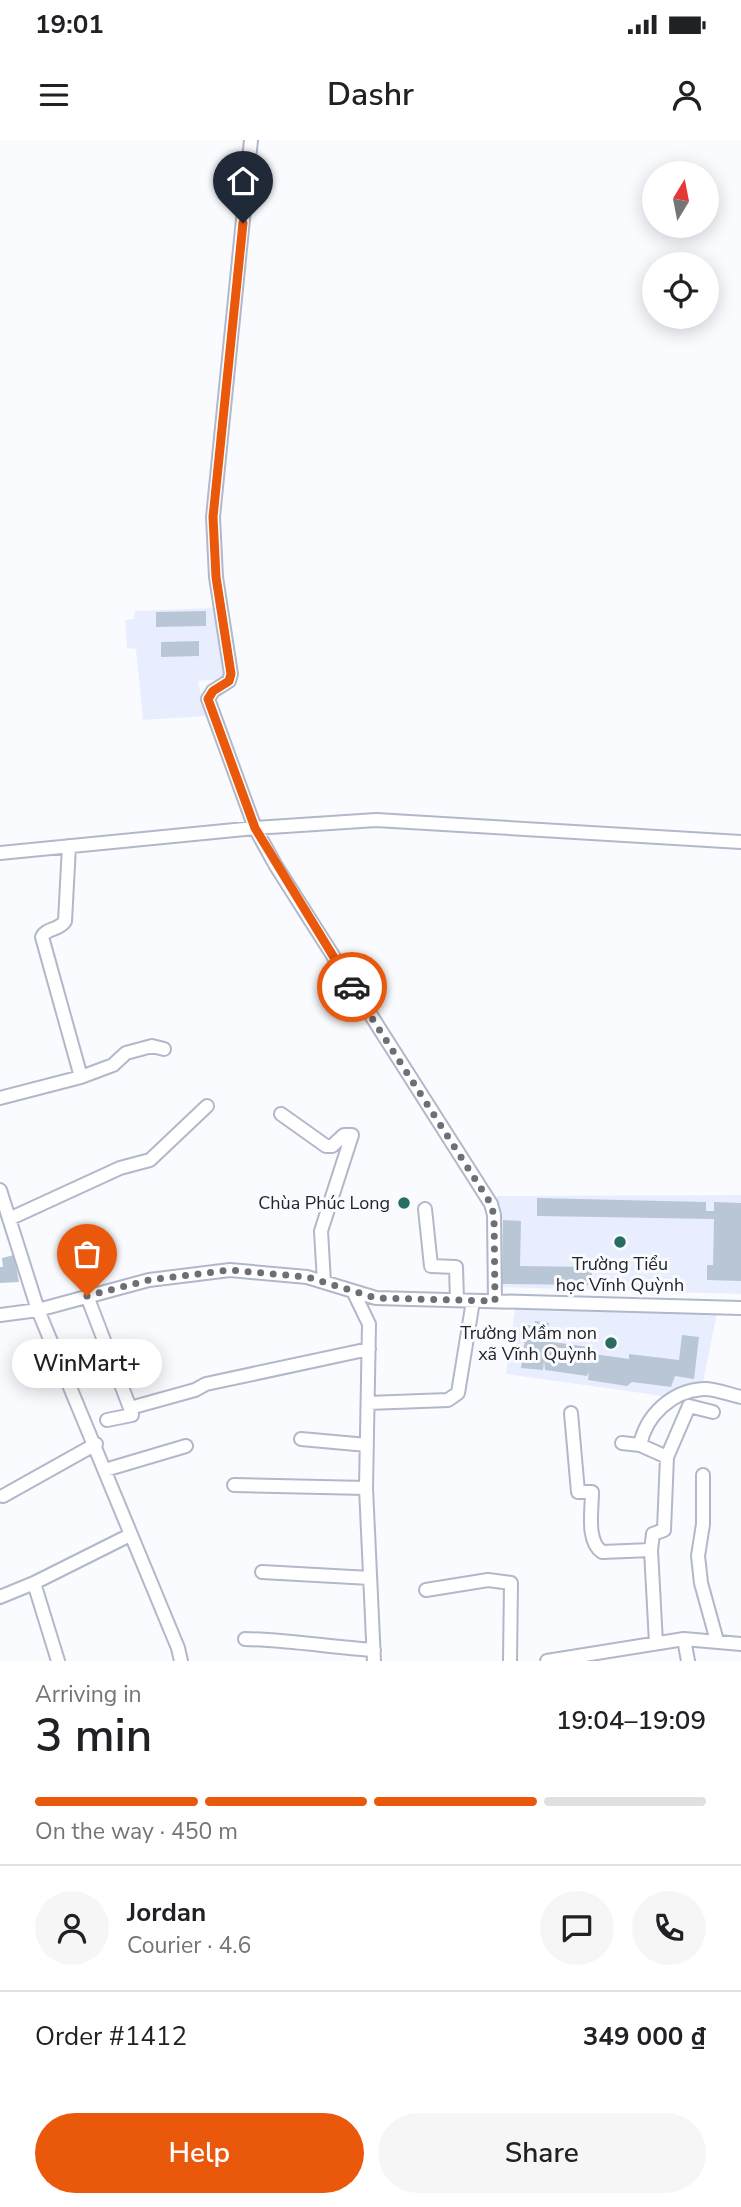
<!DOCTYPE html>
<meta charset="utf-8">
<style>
body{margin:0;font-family:"Nunito Sans",sans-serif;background:#f6f6f6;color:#202124;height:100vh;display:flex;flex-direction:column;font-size:26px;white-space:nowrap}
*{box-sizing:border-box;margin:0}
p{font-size:23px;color:#757577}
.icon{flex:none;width:38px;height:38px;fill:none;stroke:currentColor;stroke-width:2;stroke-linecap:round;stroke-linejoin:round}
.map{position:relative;height:1521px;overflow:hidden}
.details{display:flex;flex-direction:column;background:#fff;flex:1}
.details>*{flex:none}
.needle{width:46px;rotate:10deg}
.controls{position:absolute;left:642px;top:21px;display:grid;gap:14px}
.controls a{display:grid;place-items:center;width:77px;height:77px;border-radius:50%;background:#fff;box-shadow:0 4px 18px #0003;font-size:35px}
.pin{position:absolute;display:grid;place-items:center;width:60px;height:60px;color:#fff;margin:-72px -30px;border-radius:50% 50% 50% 0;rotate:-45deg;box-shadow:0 0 7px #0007}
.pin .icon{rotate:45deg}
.courier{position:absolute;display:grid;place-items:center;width:70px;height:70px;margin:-35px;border:5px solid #ea580c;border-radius:50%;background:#fff;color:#222;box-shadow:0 2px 9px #0007}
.bubble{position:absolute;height:49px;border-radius:24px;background:#fff;box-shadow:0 4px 18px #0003;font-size:23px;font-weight:600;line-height:49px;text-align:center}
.head em{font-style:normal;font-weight:600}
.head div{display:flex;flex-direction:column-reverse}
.head{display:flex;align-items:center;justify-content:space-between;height:119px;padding:0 35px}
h1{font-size:46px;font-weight:600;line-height:52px}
.bar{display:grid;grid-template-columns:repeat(4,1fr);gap:10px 7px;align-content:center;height:84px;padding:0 35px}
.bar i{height:9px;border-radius:5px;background:#e0e0e0}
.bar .active{background:#ea580c}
.bar p{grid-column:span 4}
.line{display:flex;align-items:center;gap:18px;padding:0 35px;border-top:2px solid #e0e0e0}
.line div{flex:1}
.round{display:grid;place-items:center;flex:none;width:74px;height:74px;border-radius:37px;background:#f6f6f6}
.cta{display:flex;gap:14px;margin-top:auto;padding:14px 35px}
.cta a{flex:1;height:80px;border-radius:42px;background:#ea580c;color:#fff;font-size:28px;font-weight:600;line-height:80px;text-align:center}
.cta a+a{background:#f6f6f6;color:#202124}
.status{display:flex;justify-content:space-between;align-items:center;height:49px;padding:0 35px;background:#fff;direction:ltr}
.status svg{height:19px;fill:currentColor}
header{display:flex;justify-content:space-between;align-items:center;height:91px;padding:0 35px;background:#fff;font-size:32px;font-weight:600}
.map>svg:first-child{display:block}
.built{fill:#e9eefe}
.building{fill:#b9c6d6}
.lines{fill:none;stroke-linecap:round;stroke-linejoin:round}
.minor-casing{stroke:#b2b8ca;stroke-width:16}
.minor{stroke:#fff;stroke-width:12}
.done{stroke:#6d6f74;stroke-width:7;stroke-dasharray:0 12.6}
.route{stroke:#ea580c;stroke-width:9}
.poi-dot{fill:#276d62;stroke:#f9fbfe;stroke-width:2.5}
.labels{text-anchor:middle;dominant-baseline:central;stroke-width:6;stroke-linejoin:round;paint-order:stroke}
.poi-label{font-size:18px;fill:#22242a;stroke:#f9fbfe;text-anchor:end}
</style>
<div class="status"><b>19:01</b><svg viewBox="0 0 49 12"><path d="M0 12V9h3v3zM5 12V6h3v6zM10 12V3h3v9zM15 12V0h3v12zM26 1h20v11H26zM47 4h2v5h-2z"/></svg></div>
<header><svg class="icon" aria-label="menu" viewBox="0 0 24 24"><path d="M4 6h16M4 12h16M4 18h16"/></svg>Dashr<svg class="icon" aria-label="person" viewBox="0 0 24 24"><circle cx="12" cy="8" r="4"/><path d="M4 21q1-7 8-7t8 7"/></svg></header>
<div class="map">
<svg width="741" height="1521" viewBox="0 0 741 1521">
<rect width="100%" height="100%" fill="#f9fbfe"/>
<path class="built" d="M214,468L225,539L198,541L206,576L143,580L136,509L127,508L125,480L134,479L135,471Z
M741,1055V1154L500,1147L497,1056Z
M515,1169L717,1173L703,1242L663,1256L506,1234Z"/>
<path class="building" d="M206,471V486L156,487V472Z
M199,501V516L161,517V502Z
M537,1058L706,1062V1071H714V1062L741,1063V1141L707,1140V1125H713L714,1079L537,1076Z
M503,1080L521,1081L520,1126L592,1127V1145L502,1144Z
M14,1115L19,1142L0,1143V1127H3L2,1118Z
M535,1181L549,1183L546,1201L595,1208L594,1214L629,1219V1214L679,1220L682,1195L699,1197L694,1239L675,1236L671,1247L632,1242L627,1246L588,1240L589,1232L587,1236L545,1230L544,1220L543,1230L521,1228L527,1185L534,1186Z"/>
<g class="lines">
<g class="minor-casing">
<path id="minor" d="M251,0L213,377L216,437L231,534L229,541L213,551L208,559L255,688L276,726L491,1064L494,1075L495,1161
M69,706L65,781C60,790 46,788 42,797L81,937
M0,713L255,688L376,680L741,702
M0,958L81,937L113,925L126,913L152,906L164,909
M281,974L326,1006H332L344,995H352L321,1091L324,1142
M0,1050L38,1170L178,1508L181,1521
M425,1069L431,1126L456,1127L457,1160
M9,1079L120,1028L150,1020L207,966
M353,1151L369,1184L366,1348L374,1521
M87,1156L130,1268
M0,1175L38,1170L149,1140L230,1130L307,1137L376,1158L741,1168
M368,1263L448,1260L458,1253L473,1161
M571,1273L578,1352H592C592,1370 586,1401 602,1412L651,1410L656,1503
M107,1280L132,1275L130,1268L195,1250L206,1244L369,1209
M301,1299L367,1305
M622,1303L640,1305C646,1275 672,1251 703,1249C714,1248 730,1255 741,1257
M640,1305L667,1317
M105,1330L186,1306
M703,1335V1384L698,1416L701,1443L717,1501
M234,1345L366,1348
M3,1356L96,1304
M651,1410L653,1394L664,1390L667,1317L689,1266L713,1272
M262,1432L370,1438
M34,1443L130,1395
M426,1450L488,1440L511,1443L510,1521
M0,1457L34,1443L58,1521
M245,1499C289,1500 330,1507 374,1510
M684,1499L688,1521
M547,1521L684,1499L741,1504"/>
</g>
<use href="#minor" class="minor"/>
</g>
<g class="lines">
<path class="done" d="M87,1156L149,1140L230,1130L307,1137L376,1158L495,1161L494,1076L491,1064L352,847"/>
<path class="route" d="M243,83L213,377L216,437L231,534L229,541L213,551L208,559L255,688L352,847"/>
</g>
<g class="poi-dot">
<circle cx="404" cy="1063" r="7"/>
<circle cx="620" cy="1102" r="7"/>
<circle cx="611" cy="1203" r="7"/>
</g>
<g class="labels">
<g class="poi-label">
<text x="390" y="1063">Chùa Phúc Long</text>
<text x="620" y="1124" text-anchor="middle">Trường Tiểu<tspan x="620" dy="21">học Vĩnh Quỳnh</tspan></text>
<text x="597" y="1193">Trường Mầm non<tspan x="597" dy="21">xã Vĩnh Quỳnh</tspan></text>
</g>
</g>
</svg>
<div class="controls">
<a><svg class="needle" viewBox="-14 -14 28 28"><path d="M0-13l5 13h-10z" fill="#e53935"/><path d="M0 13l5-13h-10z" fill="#757577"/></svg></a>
<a><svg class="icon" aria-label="locate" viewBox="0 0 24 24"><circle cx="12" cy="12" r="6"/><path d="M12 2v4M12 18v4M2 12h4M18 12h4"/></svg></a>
</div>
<div class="pin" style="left:87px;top:1156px;background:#ea580c"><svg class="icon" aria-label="bag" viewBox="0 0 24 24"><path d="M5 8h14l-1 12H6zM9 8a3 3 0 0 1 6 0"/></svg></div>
<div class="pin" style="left:243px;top:83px;background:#1f2937"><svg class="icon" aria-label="home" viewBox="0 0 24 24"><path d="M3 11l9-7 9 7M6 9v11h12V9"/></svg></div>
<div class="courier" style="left:352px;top:847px"><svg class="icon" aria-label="car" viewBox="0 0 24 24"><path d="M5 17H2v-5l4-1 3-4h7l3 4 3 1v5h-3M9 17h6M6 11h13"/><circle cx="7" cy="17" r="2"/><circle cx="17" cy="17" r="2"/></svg></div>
<div class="bubble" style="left:12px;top:1199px;width:150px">WinMart+</div>
</div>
<section class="details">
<div class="head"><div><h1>3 min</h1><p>Arriving in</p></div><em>19:04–19:09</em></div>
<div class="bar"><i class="active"></i><i class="active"></i><i class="active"></i><i></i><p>On the way · 450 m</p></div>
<div class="line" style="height:126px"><a class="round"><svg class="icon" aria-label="person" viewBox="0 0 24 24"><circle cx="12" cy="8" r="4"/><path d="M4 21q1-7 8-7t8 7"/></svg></a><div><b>Jordan</b><p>Courier · 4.6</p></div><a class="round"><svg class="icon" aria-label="chat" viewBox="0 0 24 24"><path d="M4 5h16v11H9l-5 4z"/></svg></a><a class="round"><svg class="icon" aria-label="phone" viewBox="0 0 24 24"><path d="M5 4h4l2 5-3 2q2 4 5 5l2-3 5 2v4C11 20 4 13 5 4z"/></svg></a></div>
<div class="line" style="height:91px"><div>Order #1412</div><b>349 000 ₫</b></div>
<div class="cta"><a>Help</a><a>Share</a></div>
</section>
